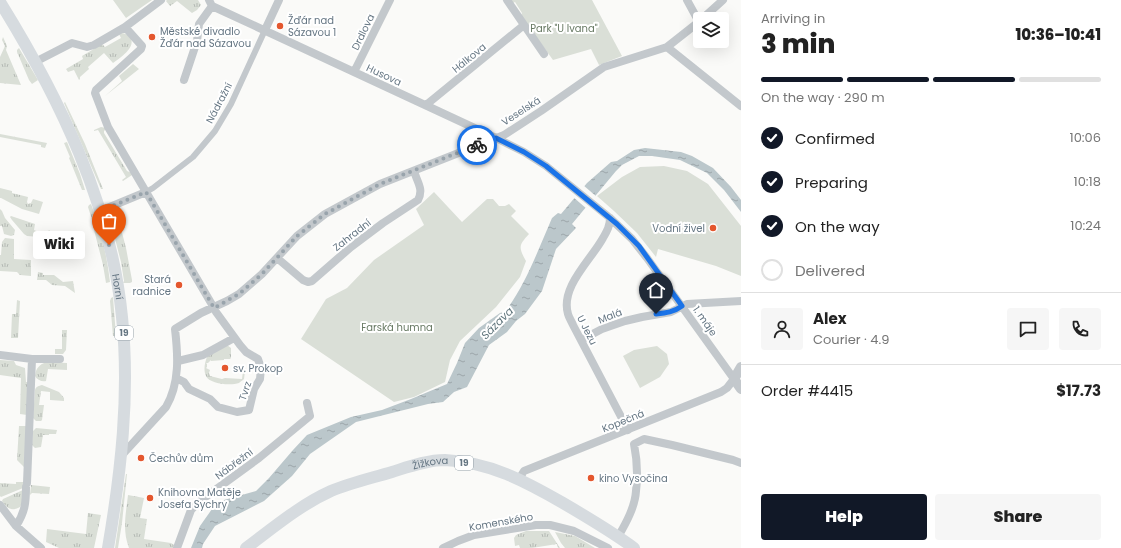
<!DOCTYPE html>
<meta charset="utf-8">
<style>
body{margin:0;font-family:Poppins,sans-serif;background:#f6f6f6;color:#222;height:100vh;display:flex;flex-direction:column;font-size:15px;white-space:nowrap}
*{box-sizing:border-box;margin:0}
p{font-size:13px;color:#767676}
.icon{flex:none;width:22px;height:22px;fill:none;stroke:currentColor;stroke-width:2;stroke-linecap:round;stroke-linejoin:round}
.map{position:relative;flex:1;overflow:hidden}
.panel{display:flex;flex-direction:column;background:#fff;width:380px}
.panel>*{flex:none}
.controls{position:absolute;left:693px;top:12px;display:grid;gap:8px}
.controls a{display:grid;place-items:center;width:36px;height:36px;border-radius:4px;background:#fff;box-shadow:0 4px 16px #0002;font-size:20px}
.pin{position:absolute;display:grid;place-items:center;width:34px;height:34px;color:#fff;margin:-41px -17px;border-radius:50% 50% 50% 0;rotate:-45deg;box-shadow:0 0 4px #0007}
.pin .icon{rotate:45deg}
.courier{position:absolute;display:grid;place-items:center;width:40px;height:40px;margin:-20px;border:3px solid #1a73e8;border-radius:50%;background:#fff;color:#222;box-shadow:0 1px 5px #0007}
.bubble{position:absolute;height:28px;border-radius:4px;background:#fff;box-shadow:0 4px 16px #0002;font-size:13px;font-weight:800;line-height:28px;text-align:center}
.head em{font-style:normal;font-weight:800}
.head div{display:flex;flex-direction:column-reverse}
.head{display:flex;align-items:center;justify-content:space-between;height:68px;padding:0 20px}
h1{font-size:26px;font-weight:800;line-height:30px}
.bar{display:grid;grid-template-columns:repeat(4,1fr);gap:6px 4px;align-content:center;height:48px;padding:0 20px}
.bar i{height:5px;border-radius:3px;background:#e0e0e0}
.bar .on{background:#111827}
.bar p{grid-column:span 4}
.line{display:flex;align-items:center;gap:10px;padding:0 20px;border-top:1px solid #e0e0e0}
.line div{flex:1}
.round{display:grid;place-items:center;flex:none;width:42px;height:42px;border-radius:4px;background:#f6f6f6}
ol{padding:0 20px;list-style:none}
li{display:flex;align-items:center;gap:12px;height:44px}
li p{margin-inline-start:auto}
li .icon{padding:4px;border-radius:50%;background:#111827;color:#fff;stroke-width:4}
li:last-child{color:#767676}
li i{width:22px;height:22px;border:2px solid #e0e0e0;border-radius:50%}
.cta{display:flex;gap:8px;margin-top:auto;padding:8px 20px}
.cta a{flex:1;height:46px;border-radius:4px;background:#111827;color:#fff;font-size:16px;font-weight:800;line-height:46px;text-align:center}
.cta a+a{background:#f6f6f6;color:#222}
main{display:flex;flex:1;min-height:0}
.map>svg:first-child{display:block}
.grass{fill:url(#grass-tufts)}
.green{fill:#dadfd7}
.water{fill:url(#water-ripples)}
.pier{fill:#fafaf8}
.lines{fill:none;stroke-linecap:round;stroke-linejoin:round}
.pedestrian{stroke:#c3c8cc;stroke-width:6}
.minor{stroke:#c3c8cc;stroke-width:8}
.tertiary{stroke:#c3c8cc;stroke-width:10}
.primary{stroke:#d6dbdf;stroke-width:12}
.done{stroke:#99a4ac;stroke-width:4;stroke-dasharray:0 7.2}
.route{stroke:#1a73e8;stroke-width:5}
.poi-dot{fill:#e4572e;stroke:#fff;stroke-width:1.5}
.labels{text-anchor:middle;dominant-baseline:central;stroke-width:4;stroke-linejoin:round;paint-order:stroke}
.shield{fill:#fff;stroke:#939fa8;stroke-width:1}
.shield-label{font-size:9px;font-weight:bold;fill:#657683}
.poi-label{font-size:10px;fill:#657683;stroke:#fff;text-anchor:start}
.park-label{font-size:10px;fill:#687a64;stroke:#fff}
.street-label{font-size:10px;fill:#657683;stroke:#fff}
.water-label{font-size:11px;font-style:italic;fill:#60757c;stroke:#fff}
</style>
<main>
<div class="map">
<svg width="741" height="548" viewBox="0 0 741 548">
<defs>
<pattern id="grass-tufts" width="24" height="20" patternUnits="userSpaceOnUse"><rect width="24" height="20" fill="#dadfd7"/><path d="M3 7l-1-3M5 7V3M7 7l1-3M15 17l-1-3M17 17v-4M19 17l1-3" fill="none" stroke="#b4b9b4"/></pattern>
<pattern id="water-ripples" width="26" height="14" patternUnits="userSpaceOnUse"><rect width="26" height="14" fill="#bbc7cb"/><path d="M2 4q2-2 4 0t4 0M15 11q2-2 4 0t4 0" fill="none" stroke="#9ca6aa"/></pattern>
</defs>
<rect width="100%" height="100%" fill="#fafaf8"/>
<path class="grass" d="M167,0H198L201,5L197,10L192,13L177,1L170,6L166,1Z
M121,33C124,33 127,34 130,37C137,47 120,58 113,63L104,53L88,67L89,69L80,77V79L79,80L74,70L68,72L66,69L83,59L82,56L102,44L105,47L121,38L119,34Z
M3,37L7,46L6,50L21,85L0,83V57L5,46L2,40Z
M19,48L38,80L32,84L29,80L17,52V50Z
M133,64L139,69L105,96L122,81L119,76Z
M65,102L85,144L103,189H101L64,103Z
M101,127L106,128V129L104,131V133L127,171L132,173V175L123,181L122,180L126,177L98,130L94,131V130Z
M0,134L47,143L45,148L41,147V145L0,137Z
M67,142L80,174L85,190H82L69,158L70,157L64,143Z
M0,188L12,191V193L28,197L27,202L28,204L31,203L33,199L43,202L39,214L22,209L1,198H0Z
M91,204C101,229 107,256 110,282L106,283L103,265L93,226V223L88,207L89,205Z
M0,209L2,211L5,218L15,230L14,235L11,236L4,234L2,226H0Z
M11,216L35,224L34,230L46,235L49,230L55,236V238L27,236L24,234L12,220L10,217Z
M115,216L118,217L126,248L132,280V282L130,283H123L124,281L121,262L110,219V217Z
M5,238L14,239V259L31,260V276L20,275L17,272L0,271V255H1L2,242Z
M38,272L43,273V275H54L63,282L73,281L75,293L65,286L52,285L46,280H37Z
M113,297L116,336H113L110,301L111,298Z
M17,300L20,301L18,338H11L12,314H16Z
M62,330H67L66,350L63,354H55V349H62Z
M227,345L231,348V358L230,359H224V360L211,361L210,360V361L208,363H206L207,364V367L206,368L210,370L209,373L210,376L222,379L225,378L242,379L243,371H245L244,379C243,380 240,382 239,383C231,386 209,384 206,376C203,370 205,362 207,357Z
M0,360L14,361L16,365L25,368L26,382H29L27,415L20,414L21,378L0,375Z
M46,362L67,363V370L48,369L46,381C42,382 37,380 35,376C36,368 39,365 46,362Z
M42,385L59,392L64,398V401L50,400V392L41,391L39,405H44L42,420L41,421H36L33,418L35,390C36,386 39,386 42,385Z
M19,426H27L24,467L17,460Z
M36,428L57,430L56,434H49V435H43L41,447L35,448L32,445L33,431Z
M126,474H127L122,523L118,548H115Z
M16,482H23V488L1,497L0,496V483L16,484Z
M31,485L50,487L49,494L32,493L30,495Z
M23,490L22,503L20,507C11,512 7,508 2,501L3,499Z
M128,495L144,498L140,518L147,519L144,539L171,543L174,545L173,548H129C122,530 126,513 128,495Z
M88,513L101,515L94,548H59L46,542L47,529L86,534Z
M526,531H549L560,548H558L557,544L532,548H520L519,545L515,546L514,538L516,535Z
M555,532L575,536L595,548H565L561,543Z"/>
<path class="green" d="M113,0H152L126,18Z
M511,0H592L622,56L599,65L591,49L553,60L521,16L522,13L515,2L513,3Z
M664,166L687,171L708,184L741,226V276L716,266L658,249L656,257L637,233L614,211L597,196L622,177L640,167Z
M434,192L462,222L487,199H493L499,206H505L509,204L516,211L511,216L529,234C519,245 518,247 526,261L520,277L496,307L460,341L450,360L445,382L414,397L394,402L301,339L326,299L347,288L374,260L424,225L416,209Z
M657,346L667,354L669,364L660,377L640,388L623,356L634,350Z"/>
<path class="water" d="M645,148L681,152L692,156L713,168L731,187L741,200V212L724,190L707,173L680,160L652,156H639L622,165L616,171L572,224L576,228L556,249L542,291L525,314L516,321L507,332L489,345L467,387L454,392L443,402L428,404L356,422L310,454L292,476L264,501L215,526L203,544L202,548H191L200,526L212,509L224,500L256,491L269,478L293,450L307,435L351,417L382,410L411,399L447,384L457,363L465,343L479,328L500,313L505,312C526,284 538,250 552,218L558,213L561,214L587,183L611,162L617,161L634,150Z"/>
<path class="pier" d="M583,185L597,197L587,209L573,197Z"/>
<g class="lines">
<path class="pedestrian" d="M146,192L153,188L193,157L215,131L231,104L265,30"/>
<path class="minor" d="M209,0L212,6L496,138L524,152L546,166L610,218L632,239L647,258L734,379L727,388L721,392L524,471L519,479
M507,0L544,54
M687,0L699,22
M702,19L723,0
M125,27L142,46L141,49L96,90L95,93L108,127L214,308
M265,30L279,0
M667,47L741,106
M35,62L72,43L87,47L94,45L125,27L161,0
M354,72L390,0
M184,80L197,41L199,24L212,6
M426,105L524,25
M100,211L146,192
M610,218C610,226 607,231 603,238C591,260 560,287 568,314C569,318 572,322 573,325L628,430
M277,258L303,280L308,282L312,281L351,247L383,223L418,200C424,189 417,182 414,171
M581,340L602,329L625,321L642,317L671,312L687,304L741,301
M0,355L32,359H60
M178,361L203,355L234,338
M176,378L184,382L189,389L210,399L218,407L237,412L249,410L254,389L260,379L261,368L258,359L246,352L240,345L216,312
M121,456L166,407C180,383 178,355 175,329L201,313L227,301L239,294L262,274L297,236L325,214L380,184L504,135L541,111L604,67L667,47L700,21
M27,483L32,359
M0,505L16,526L41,548
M16,526C25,512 26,503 26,487
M618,537C626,523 635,507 636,491C638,475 637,459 634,444L644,439L672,445L733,460L741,463
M177,548L191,510L200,501L259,458L310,416L307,403
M443,548L458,541L474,535L536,525H550L574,531L608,548"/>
<path class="tertiary" d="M741,367L734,379L741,389"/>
<g class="primary">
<path id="s1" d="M0,2C59,97 111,204 122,317C130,394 121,472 108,548"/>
<path id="s2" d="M246,548C273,528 300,505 331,491C350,483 372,478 392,472C408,467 427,460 445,460C489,462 525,481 563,503C587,517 611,531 634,548"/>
</g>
</g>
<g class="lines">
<path class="done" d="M109,245L100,211L146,192L214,308L239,294L262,274L297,236L325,214L380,184L477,145"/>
<path class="route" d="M477,145L496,138L524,152L546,166L617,224L639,246L682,306C674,312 666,313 656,314"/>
</g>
<g class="poi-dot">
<circle cx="280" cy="26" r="4"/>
<circle cx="152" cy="37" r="4"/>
<circle cx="713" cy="228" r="4"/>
<circle cx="179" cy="285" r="4"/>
<circle cx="225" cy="368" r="4"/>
<circle cx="141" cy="458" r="4"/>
<circle cx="591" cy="478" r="4"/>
<circle cx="150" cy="498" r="4"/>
</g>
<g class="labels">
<g class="shield">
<rect x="115" y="326" width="18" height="14" rx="3"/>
<rect x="455" y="456" width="18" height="14" rx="3"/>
</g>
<g class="shield-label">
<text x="124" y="333">19</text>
<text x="464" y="463">19</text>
</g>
<g class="poi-label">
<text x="288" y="20">Žďár nad<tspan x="288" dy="12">Sázavou 1</tspan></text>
<text x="160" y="31">Městské divadlo<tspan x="160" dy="12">Žďár nad Sázavou</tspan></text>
<text x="705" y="228" text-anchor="end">Vodní živel</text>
<text x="171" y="279" text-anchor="end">Stará<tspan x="171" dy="12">radnice</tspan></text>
<text x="233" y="368">sv. Prokop</text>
<text x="149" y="458">Čechův dům</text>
<text x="599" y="478">kino Vysočina</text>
<text x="158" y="492">Knihovna Matěje<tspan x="158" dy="12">Josefa Sychry</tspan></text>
</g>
<g class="park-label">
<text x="564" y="28">Park "U Ivana"</text>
<text x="397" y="327">Farská humna</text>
</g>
<g class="street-label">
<text transform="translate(363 32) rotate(-64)">Drdlova</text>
<text transform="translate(469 58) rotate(-39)">Hálkova</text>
<text transform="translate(384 75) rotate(25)">Husova</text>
<text transform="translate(219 103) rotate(-62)">Nádražní</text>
<text transform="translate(521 111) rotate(-33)">Veselská</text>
<text transform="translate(352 235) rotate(-38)">Zahradní</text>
<text stroke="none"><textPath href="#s1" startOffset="310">Horní</textPath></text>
<text transform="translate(610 316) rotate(-21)">Malá</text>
<text transform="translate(705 321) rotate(55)">1. máje</text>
<text transform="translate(587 330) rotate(63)">U Jezu</text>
<text transform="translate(245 391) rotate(-71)">Tvrz</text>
<text transform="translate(623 421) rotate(-22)">Kopečná</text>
<text transform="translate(234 464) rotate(-37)">Nábřežní</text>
<text stroke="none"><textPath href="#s2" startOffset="206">Žižkova</textPath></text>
<text transform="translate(501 522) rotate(-10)">Komenského</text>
</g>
<g class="water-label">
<text transform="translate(497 323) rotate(-45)">Sázava</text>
</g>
</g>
</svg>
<div class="controls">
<a><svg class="icon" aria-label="layers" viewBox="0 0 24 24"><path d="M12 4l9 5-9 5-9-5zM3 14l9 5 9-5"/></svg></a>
</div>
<div class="pin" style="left:109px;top:245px;background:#ea580c"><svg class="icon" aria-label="bag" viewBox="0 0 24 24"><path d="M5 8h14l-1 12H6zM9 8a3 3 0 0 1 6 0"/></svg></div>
<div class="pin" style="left:656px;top:314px;background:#1f2937"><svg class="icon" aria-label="home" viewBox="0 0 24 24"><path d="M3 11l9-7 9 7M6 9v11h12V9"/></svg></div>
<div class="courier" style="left:477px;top:145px"><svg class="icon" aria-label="bike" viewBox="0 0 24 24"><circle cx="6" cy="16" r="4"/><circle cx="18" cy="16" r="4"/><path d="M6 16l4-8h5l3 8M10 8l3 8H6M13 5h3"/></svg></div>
<div class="bubble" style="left:33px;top:231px;width:52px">Wiki</div>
</div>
<section class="panel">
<div class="head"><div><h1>3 min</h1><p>Arriving in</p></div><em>10:36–10:41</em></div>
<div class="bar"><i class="on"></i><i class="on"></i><i class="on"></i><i></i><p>On the way · 290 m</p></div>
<ol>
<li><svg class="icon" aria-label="check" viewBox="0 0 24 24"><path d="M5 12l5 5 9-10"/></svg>Confirmed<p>10:06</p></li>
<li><svg class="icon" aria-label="check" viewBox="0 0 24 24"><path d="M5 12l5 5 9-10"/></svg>Preparing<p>10:18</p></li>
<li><svg class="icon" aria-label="check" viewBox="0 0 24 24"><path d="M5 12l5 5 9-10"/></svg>On the way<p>10:24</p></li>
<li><i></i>Delivered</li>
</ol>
<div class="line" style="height:72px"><a class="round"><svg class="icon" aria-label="person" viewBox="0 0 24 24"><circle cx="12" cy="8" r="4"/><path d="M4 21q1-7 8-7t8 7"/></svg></a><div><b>Alex</b><p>Courier · 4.9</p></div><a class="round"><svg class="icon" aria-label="chat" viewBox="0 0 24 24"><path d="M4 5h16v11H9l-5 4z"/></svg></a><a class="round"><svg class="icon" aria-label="phone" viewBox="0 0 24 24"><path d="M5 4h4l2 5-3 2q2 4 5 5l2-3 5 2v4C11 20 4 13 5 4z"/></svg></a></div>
<div class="line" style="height:52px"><div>Order #4415</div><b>$17.73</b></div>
<div class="cta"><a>Help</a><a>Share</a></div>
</section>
</main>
